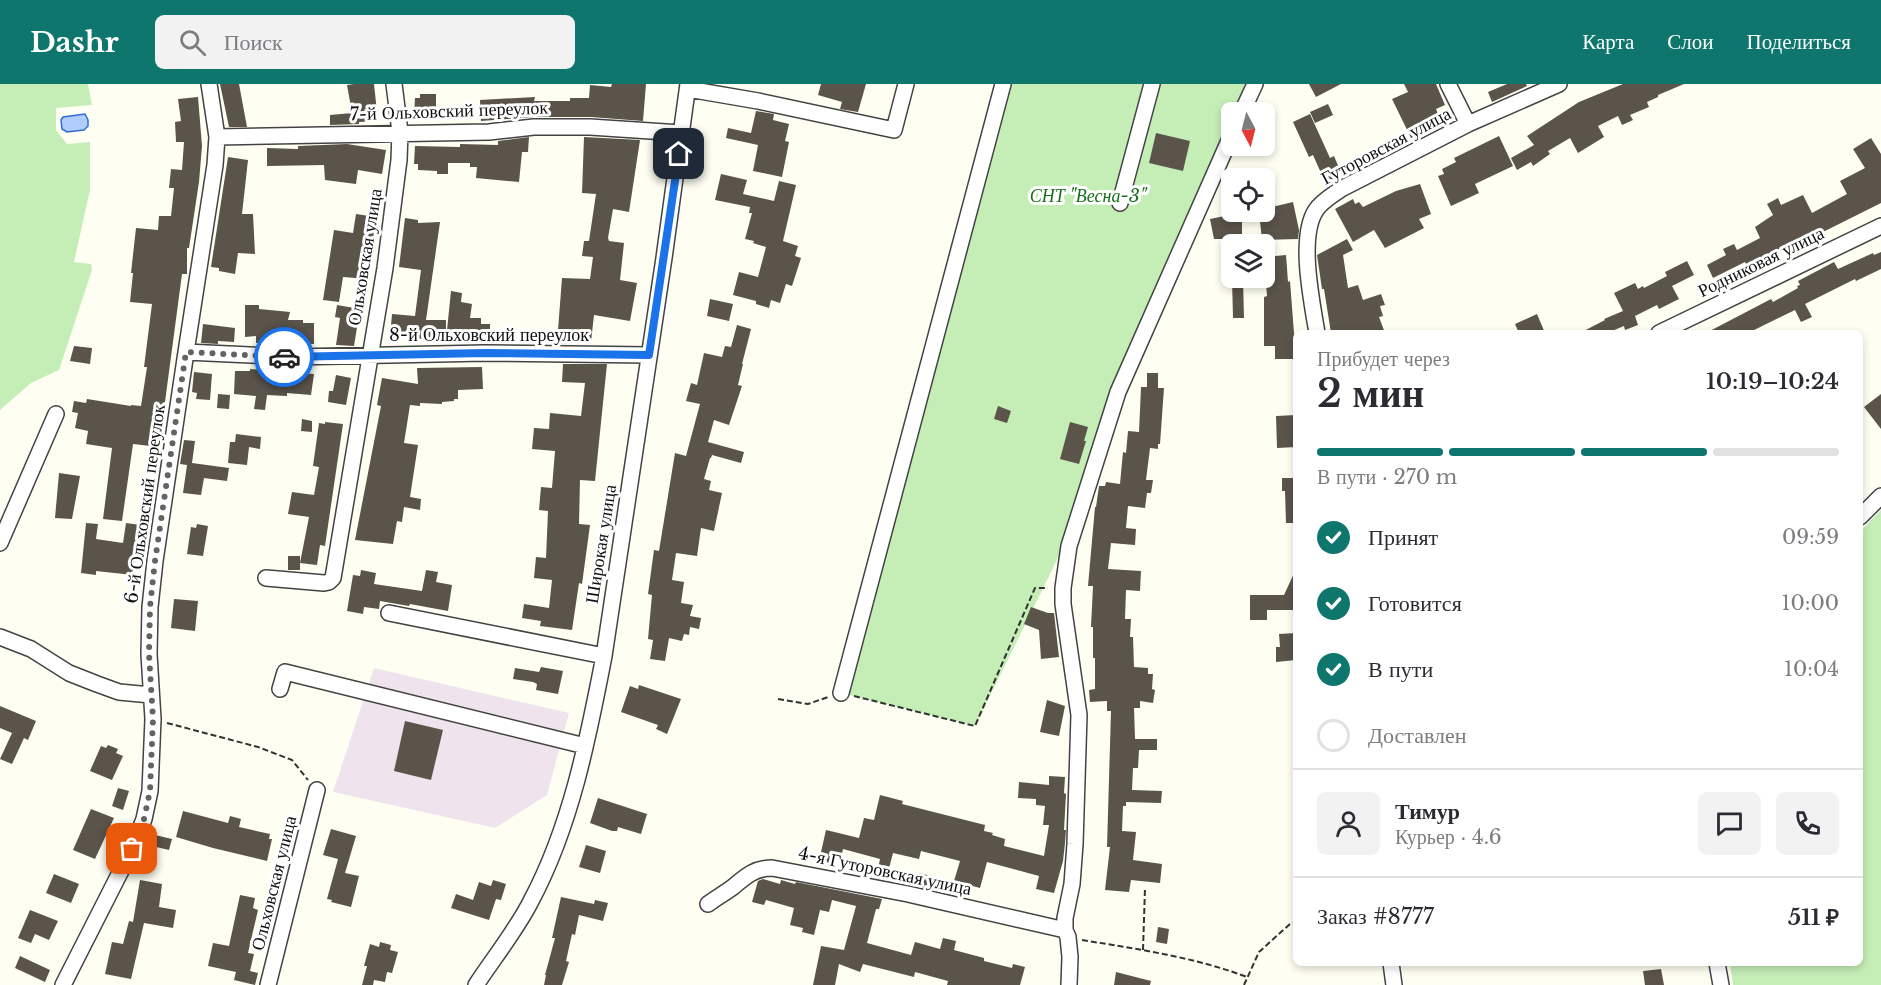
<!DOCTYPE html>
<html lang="ru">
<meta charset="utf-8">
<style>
body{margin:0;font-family:"Libre Baskerville",serif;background:#f2f2f3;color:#2b2b33;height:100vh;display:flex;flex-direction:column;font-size:22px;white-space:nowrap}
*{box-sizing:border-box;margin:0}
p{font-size:20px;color:#7c7c81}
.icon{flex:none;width:33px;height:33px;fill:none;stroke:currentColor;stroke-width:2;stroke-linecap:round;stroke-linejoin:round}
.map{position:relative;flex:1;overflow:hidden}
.drawer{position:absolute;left:1293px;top:246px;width:570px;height:636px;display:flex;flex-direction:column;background:#fff;border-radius:9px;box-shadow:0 3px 9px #0003}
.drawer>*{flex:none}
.needle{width:39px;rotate:173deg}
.controls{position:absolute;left:1221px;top:18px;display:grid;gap:12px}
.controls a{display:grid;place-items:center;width:54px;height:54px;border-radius:9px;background:#fff;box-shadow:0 3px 9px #0003;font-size:30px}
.pin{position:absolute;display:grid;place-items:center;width:51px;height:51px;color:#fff;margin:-26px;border-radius:12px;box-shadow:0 3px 9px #0006}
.courier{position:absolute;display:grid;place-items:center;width:60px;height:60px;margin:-30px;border:4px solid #1a73e8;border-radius:50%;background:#fff;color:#222;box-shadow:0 2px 8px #0007}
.head em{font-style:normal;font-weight:600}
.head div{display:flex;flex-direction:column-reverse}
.head{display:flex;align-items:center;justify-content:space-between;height:102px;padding:0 24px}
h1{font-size:39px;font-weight:600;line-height:45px}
.bar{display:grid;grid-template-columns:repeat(4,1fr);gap:9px 6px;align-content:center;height:72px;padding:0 24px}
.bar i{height:8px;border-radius:4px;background:#e1e1e2}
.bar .active{background:#0f766e}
.bar p{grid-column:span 4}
.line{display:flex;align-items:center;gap:15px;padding:0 24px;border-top:2px solid #e1e1e2}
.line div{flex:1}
.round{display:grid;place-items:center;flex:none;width:63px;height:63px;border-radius:9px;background:#f2f2f3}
ol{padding:0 24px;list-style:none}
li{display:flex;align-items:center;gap:18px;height:66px}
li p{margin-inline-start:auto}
li .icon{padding:6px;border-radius:50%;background:#0f766e;color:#fff;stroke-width:4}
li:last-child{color:#7c7c81}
li i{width:33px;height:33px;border:3px solid #e1e1e2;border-radius:50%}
header{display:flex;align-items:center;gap:36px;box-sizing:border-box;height:84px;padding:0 30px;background:#0f766e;color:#fff}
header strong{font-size:28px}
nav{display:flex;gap:33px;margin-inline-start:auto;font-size:21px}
.search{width:420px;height:54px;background:#f2f2f3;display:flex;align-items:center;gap:15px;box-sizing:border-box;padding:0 21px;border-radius:9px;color:#7c7c81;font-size:22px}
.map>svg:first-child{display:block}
.industrial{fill:#efe4ed}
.green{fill:#c5eeb7}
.water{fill:#b1cdfc;stroke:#306bdb;stroke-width:1.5}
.building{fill:#5a544b}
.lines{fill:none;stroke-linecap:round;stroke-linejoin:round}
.minor-casing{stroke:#434343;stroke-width:18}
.path{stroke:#323232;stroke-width:2;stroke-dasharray:6 3;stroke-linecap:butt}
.minor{stroke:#fff;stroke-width:15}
.done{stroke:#63645f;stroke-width:6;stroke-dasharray:0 10.8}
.route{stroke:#1a73e8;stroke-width:8}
.labels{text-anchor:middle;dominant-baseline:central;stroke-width:6;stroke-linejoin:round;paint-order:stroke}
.street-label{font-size:18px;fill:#101010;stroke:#fff}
.park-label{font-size:18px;font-style:italic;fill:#186f1c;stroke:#fff}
</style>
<header>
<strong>Dashr</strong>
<div class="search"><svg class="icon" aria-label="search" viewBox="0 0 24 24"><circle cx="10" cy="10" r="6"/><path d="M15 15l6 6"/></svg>Поиск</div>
<nav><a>Карта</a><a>Слои</a><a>Поделиться</a></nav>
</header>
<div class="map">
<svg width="1881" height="901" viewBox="0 0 1881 901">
<rect width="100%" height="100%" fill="#fefff2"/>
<path class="industrial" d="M374,584L569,629L547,711L495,744L333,708Z"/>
<path class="green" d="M0,0H88L92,21L56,24V46L67,60L90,58V106L74,178L91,180L92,186L59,286L31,299L0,326Z
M1003,0H1258L1246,28H1232L1231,61L1122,310L1056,478L975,642L841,609Z
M1881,426V901H1733L1730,879H1860V448Z"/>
<path class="water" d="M85,30L88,36V42L84,46L67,48L62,45L61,36L63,33Z"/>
<path class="building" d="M220,0H239L247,43H229Z
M354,0H374L378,37L359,38V40L330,41V31L352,29L347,1Z
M612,0H646L643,37L591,33H534L481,37L480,16L535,13L534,17H570V14H589L590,1L611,3Z
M821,0H866L858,28L840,25L842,18L818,11Z
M1309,0H1341L1316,13Z
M1404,0H1436L1445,21L1436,25L1443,42L1411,54L1392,15L1408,8Z
M1507,0H1526L1527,2L1492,18L1488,8Z
M1623,0H1684L1658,11V13L1647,18L1649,23L1630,31L1633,36L1622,41L1618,32L1598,42L1604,53L1578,69L1570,54L1548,67L1550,70L1533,82L1531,78L1517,86L1511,74L1534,61L1527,52L1579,18Z
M420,10H436V34L414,33L415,14H420Z
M198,13L202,62L199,98L189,164H187V190H182L159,363L133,360L122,437L103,435L112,364L86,360L88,347L75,344L78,329L72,328L74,317L86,319L87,315L131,322V321L141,322L147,283H144L152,220L130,218L133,189H131L136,144L158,146L159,132H171L174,104H169L171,85L182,86L184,58H176L175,38L181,37L178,15Z
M1328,20L1333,31L1315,39L1310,28Z
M756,27L774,30L773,36L789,40L785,57L789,58L782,93L753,87L758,61L726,54L728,44L751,49Z
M1310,30L1330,74L1334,72L1342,91L1325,98L1313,71L1309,73L1293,38Z
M1156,49L1190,57L1183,87L1149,79Z
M1499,52L1513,82L1475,100L1479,109L1451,122L1438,92L1444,90L1442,85L1456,78L1454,74Z
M529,53L528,68H522L519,98L476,94L477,83H470V79H448V90H437V87L418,86V80H414L415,62L460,63V60L498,61V57Z
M584,53L640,56L629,128L613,125L608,154L609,157L624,159L620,196L637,199L630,237L594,231L591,258L571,255L570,260L557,259L562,194L590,195L593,173L582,172L584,157H589L596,110L582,109Z
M1871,54L1881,70V119L1805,157L1808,161L1794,168L1790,160L1767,171L1770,178L1750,188L1745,178L1713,194L1707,181L1726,171L1723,165L1734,160L1737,166L1760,154L1755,143L1773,131L1767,120L1778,114L1781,121L1803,111L1812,129L1847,110L1840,97L1865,84L1853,65Z
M347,60L386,66L382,90L358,86L356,100L325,96L324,81L267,82V64L298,65V62Z
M228,73L248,76L242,130H253L255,170L238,169L235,190L219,187V184L211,183Z
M721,90L747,96L743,110L774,117L779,97L796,101L783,157L798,162L795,172L801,174L792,202L786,200L780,219L771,216L769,224L756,220V217L733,211L739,188L758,193L766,163L753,159L754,157L745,155L752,129H749L750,123L715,116Z
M1420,100L1431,130L1419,135L1424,144L1385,164L1374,146L1353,158L1335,125L1353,115L1355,120L1359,118L1363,123L1396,107Z
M1293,118L1299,146L1298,155L1262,156L1259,128H1264V125Z
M1239,129V131L1242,130V155H1214L1210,135Z
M356,130L376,133L368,195L343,193L339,218L323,216L334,146L353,149Z
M405,134L418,136V139L440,138L426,236H446V256L390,253L392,230L415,232L421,186L399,183Z
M1347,155L1353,166L1343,171L1348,204L1358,201L1363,216L1381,210L1385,221L1380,222L1383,232L1379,233L1385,249H1331L1324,205H1322L1317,171Z
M1881,168V185L1856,197L1855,195L1805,220L1812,233L1801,238L1795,226L1748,249H1706L1771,215L1773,218L1798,204L1797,202L1800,201L1798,197L1834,178L1838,185L1873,169L1874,171Z
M1286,171L1288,198L1290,197L1296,275H1275V262H1264V213L1267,212L1264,173Z
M1687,177L1694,191L1672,202L1679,215L1659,225L1657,221L1635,232L1638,241L1625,246L1624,242L1607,249H1580L1605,236L1604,235L1623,227L1614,209L1635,199L1638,205L1643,202L1644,204L1667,192L1665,188Z
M1232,194H1243L1244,234H1233Z
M451,207L462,209L461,218L472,220L470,234H481V240H490V259H468L469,247L447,246Z
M710,215L733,220L729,237L707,232Z
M245,221H259V225L290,228L288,236H303V239H314V260L256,259V252L245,253Z
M337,221L360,225L354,262L336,261L340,234L335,233Z
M1537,230L1545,249H1519L1515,240Z
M203,240L235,244L234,258L218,257V260L201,259Z
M737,241L751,245L742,280H743L738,301L742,302L729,341L714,336L708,358L744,368L741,379L712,371L711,374H710L704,395L711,397L709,406L722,409L714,447L701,444L697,472L676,469L672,496L684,498L681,519L693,521L690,532L701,534L699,545L690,543L689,551L684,550L682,557L669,554L665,577L650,575L653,556L648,555L652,511L648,510L654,466L659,467L675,369L686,372L700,320L686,317L691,299L697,301L704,269L722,273L725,262L731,263Z
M74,262L92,264L90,280L70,277Z
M563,280H607L595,397L580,396L579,440L590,441L582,500L579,499L572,546L540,542L541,537L522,534L524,520L549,524L552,496L534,494L536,473L546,474L548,427L539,426L541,403L552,404L555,367L532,365L534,344L549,345L550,329L581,332L585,299L562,298Z
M482,283L483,305L458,306V315H454V317L442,318V320L420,319V322L410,321L404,359L418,361L410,413L421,415L420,426L404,423L402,438L397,437L393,460L355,456L381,322L377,321L382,294L418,300L417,284Z
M250,285L314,290L311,311L287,309V312L267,311L265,326L254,325L256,312L234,310L235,287H250Z
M194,288L212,290L210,316L196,315L197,309L192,308Z
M1147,289H1158V304H1164L1160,360H1158V365L1150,364L1146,396H1153L1151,409H1147L1145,424L1128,422L1126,444L1136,445L1135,461L1111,459L1108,485L1141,487L1140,507L1126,506L1125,535H1131L1130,553H1133L1134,583L1148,584V590H1153L1152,605L1155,606L1153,619L1140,617V624H1134L1135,655H1157V666H1139L1138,684H1133L1132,706L1162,707L1161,719L1126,718V722H1123L1122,747L1136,748L1133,776L1162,780L1160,799L1131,796L1129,808L1105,806L1110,763H1107L1111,627H1107V617L1090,618L1089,606L1095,605V574H1093V543H1091L1093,502H1088L1095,423H1096L1099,402H1105L1106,398L1120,400L1123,368L1126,369L1128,347L1139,348L1141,303H1147Z
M336,291L351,294L346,321L328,318L329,307H333Z
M218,310L230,311L229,325L217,324Z
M1881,310V345L1864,323Z
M998,322L1011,327L1007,339L994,335Z
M1296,331V363L1277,364L1276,332Z
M302,335L312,337V348L301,347Z
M325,338L343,340L325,462L320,461L317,481L300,479L309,433L288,430L292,408L314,411L319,383L313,382L319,339L325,340Z
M1070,338L1088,343L1084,357H1086L1079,380L1060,375Z
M236,350L261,353L260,365L249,363L247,381L228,379L230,358H235Z
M184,356L195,357L192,379L229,384L227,397L204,394L201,411L183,409L187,381L180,380Z
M59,389L80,392L72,435L55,434Z
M1282,394H1296V439H1286L1285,407H1282Z
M86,439L98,440L96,455L123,459L126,439L148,442L146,463L137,462L133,491L96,487V491L81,489Z
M197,440L208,442L203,472L187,470L191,443L196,444Z
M288,472H300V486H288Z
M1296,485V526H1267V536H1250V511H1284Z
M361,486L376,489L374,500L422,507L426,486L438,488L436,498L452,501L448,527L410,520L409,522L380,517L379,525L364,523L363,530L347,527L353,491L360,492Z
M174,515L198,517L195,547L171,544Z
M1031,523L1048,529H1054L1059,573L1041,575L1039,546L1024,540Z
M1296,549V576L1276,578V563H1280L1279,550Z
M541,583L563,587L558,610L536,606L537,600L533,598L513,595L515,584L539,588Z
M639,601L681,615L667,650L656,645L658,641L621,628L630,602L638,605Z
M1047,616L1065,622L1059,652L1040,648Z
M0,622L36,637L28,656L24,654L12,680L0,675L12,649L0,644Z
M405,637L443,646L431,696L394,687Z
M108,661L118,665L116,669L123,672L112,696L90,687L101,662L106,664Z
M1049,692L1065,693L1064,709L1066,710L1064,746H1066L1065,759L1063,777L1054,809L1036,805L1039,792L987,778L980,804L954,797L960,777L921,767L919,775L893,769L886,796L876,794L880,775L843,765L841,774L837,773L828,781L824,769L821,768L826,746L859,754L864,734L874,736L880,711L903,717L902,720L985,741L984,747L993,749L992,751L1005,755L1004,762L1044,772L1049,741H1043L1045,722L1036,721V715L1018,714L1019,698L1049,701Z
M118,704L129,707L123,726L112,722Z
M598,714L647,730L641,750L618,743L617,747H612L590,739Z
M91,725L114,734L95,775L73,766Z
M183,727L228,739L230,732L241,735L239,743L270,750L269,755H272L267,777L213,764L176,753Z
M331,745L356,752L345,789L359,792L351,823L331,818L332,816L327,815L338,775L323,771Z
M155,751L172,755L169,766L152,762Z
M586,761L606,767L600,789L579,783Z
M919,789L948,796L945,808L915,802Z
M54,790L79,800L71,819L46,809Z
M763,795L780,800L781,796L795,800L796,798L882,815L879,825H876L867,859L911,871L915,858L940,865L943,854L956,857L954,866L984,874V877L1012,884L1013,880L1025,883L1020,901H947L948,897L915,888L914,893L863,880L860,888L839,880L835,901H813L821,862L844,866L856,822L832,816L829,828L820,826L814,851L802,848L803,844L790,841L794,824L766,816L764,821L752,818L758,797Z
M140,796L162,800L159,823L176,826L173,844L144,839L131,895L105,890L112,858L123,860L129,837L133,838Z
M493,796L506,800L501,816L496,815L489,836L451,824L456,810L473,816L479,798L491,802Z
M240,811L255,814L253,824L258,826L248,869L254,870L250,887L258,889L255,901L234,896L236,888L208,882L213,859L229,862Z
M561,813L594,820L595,816L608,819L603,837L579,831L575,851L572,850L566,877L569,878L562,901H544L546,891H545L555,854H552Z
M30,826L58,837L49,856L35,850L31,859L18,854Z
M1158,843L1169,845L1167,860L1156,858Z
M380,858L391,861L390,866L398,868L392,889L387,888L385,898L374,896L373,901H362L367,882H364L370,860L379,863Z
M20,872L50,886L45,898L15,884Z
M1661,885L1664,901H1645L1643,887Z
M1116,888L1151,897L1150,901H1114Z"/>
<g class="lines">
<g class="minor-casing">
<path id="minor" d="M1448,0L1468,40
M688,5L758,17L894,46L906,0
M1242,28L1255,0
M217,53L489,48L534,43H590L681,49
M1120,119L1152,0
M1317,249C1312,218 1298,153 1316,126C1322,117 1333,111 1341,105L1468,40L1559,0
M1659,249L1881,142
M186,268L293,273L485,269L649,271
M1860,433L1881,412
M0,459L56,330
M266,494L324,499L329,498L333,494L385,184L399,76L400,48L394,0
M389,529L604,572
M0,553L31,565L69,589L97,600L119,608L151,611
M280,605L285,588L585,662
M841,609L1003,0
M708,820C716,814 725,809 733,803C746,792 755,784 772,784L908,810L1065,846
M1391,879L1394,901
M1717,879L1721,901
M63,901L132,765L144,735L150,707L153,635L149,570L150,523L155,477L186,268L215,81L217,53L209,0
M268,901L317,706
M476,901C493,875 517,845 531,817C571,742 588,655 604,572L664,174L688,0
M1069,901L1070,873L1068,853L1065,846V834L1072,800L1075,760L1079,631L1063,520V504L1069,462L1118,308L1232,50"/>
</g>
<path class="path" d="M854,612L975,642L1035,504H1048
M778,615L808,620L828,613
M167,639L258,663L292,676L308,696
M1082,856C1137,865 1194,873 1247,893
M1143,866L1145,804
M1244,901L1259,868L1290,840L1296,838"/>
<use href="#minor" class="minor"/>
</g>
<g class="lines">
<path class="done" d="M132,765L144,735L150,707L153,635L149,570L150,523L155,477L186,268L284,273"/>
<path class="route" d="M284,273L485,269L649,271L679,70"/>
</g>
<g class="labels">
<g class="street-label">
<text transform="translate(449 27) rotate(-2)">7-й Ольховский переулок</text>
<text transform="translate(1386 62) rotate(-28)">Гуторовская улица</text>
<text transform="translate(365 173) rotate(-81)">Ольховская улица</text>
<text transform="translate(1761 178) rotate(-26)">Родниковая улица</text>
<text x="489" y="251">8-й Ольховский переулок</text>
<text transform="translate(145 420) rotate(-82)">6-й Ольховский переулок</text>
<text transform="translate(601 460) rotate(-81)">Широкая улица</text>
<text transform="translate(885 787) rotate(12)">4-я Гуторовская улица</text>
<text transform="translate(274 799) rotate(-76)">Ольховская улица</text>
</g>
<g class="park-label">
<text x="1088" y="112">СНТ "Весна-3"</text>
</g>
</g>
</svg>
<div class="controls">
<a><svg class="needle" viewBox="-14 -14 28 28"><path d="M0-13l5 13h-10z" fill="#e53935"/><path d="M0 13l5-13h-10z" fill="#7c7c81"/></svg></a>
<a><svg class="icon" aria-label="locate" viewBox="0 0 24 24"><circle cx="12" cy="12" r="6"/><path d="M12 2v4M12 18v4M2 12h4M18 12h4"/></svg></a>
<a><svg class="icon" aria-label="layers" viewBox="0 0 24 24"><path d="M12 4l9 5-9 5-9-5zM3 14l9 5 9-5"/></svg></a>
</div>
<div class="pin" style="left:132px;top:765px;background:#ea580c"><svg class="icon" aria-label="bag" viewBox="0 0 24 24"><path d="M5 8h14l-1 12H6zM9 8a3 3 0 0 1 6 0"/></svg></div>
<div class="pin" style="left:679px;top:70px;background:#1f2937"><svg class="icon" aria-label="home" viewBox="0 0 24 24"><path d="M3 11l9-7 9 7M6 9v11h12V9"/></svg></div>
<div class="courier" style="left:284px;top:273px"><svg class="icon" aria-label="car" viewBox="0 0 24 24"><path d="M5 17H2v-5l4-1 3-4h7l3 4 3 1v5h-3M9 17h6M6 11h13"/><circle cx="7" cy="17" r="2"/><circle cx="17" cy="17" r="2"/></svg></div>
<section class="drawer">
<div class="head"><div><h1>2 мин</h1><p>Прибудет через</p></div><em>10:19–10:24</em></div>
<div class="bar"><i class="active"></i><i class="active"></i><i class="active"></i><i></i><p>В пути · 270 m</p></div>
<ol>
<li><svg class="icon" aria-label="check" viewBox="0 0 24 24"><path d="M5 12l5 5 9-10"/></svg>Принят<p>09:59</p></li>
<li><svg class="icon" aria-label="check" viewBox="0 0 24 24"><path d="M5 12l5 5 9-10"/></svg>Готовится<p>10:00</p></li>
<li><svg class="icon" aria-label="check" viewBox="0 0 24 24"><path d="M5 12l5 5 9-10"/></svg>В пути<p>10:04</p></li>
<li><i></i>Доставлен</li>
</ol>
<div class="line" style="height:108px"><a class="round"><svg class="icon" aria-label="person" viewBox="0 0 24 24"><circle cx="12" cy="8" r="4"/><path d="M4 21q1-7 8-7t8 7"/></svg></a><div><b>Тимур</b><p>Курьер · 4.6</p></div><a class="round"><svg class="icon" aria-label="chat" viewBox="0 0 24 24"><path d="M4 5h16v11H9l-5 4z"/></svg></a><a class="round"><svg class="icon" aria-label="phone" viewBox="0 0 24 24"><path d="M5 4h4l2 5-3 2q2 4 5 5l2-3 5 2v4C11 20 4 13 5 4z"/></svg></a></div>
<div class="line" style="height:78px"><div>Заказ #8777</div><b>511 ₽</b></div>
</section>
</div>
